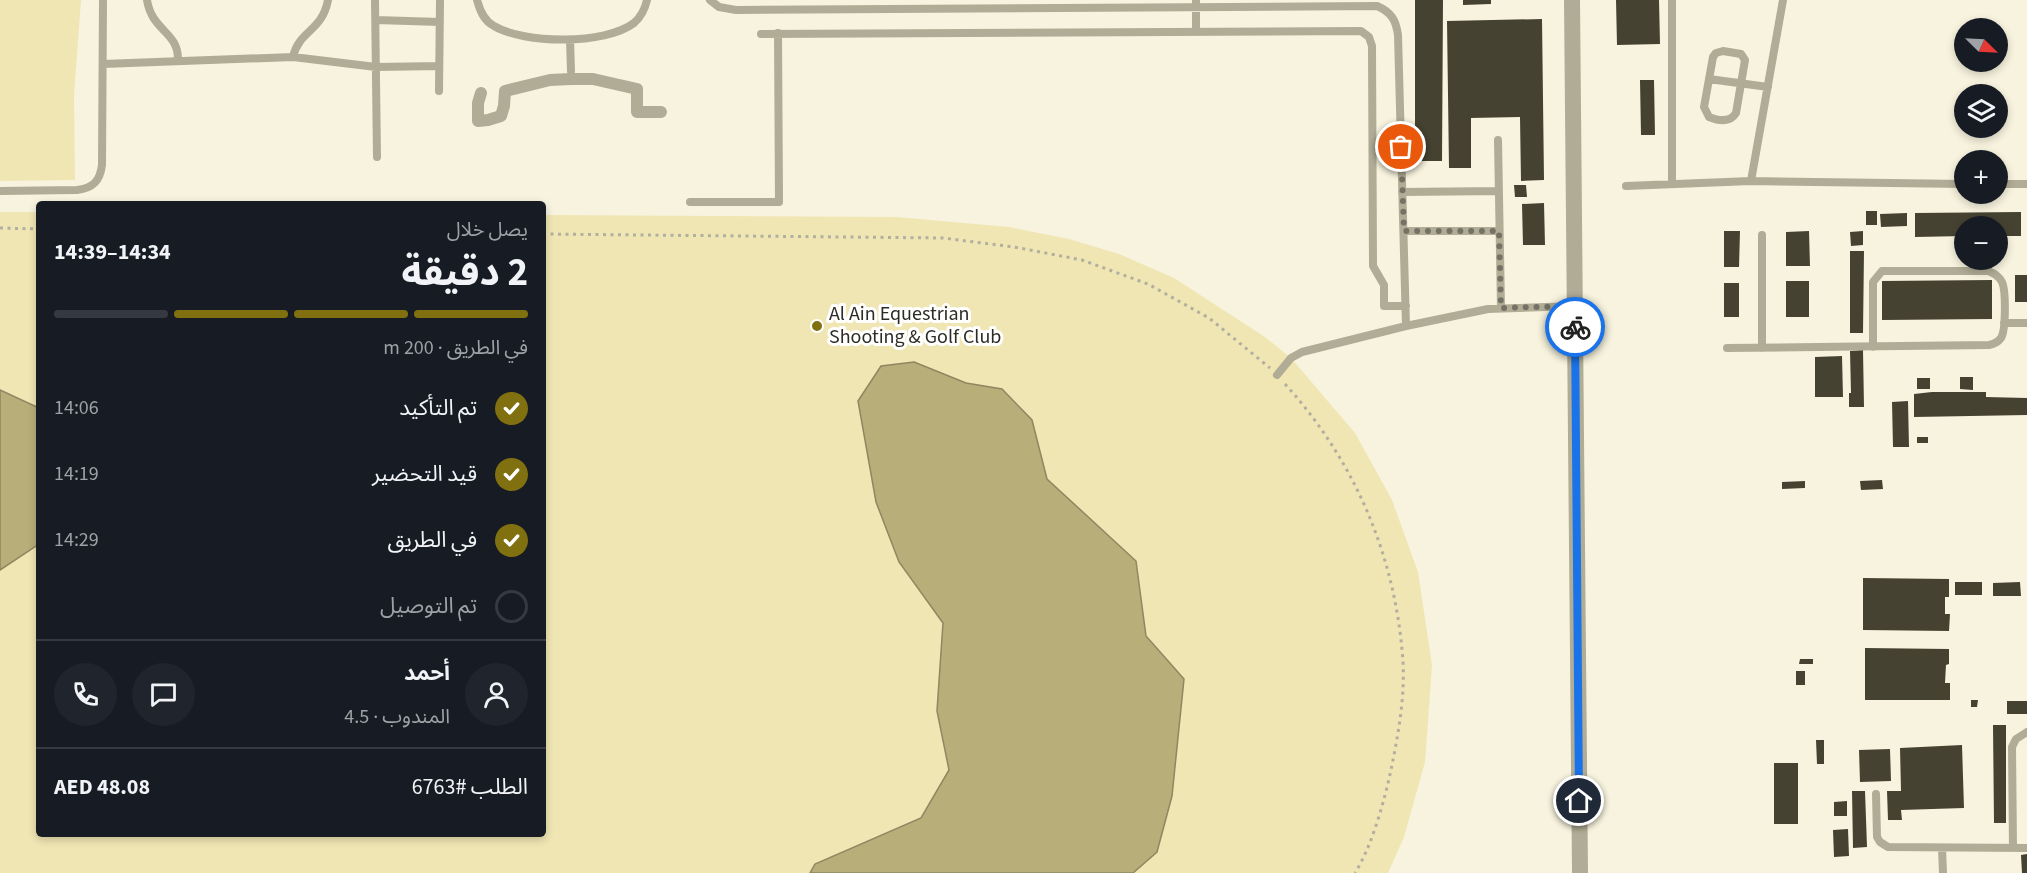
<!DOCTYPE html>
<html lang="ar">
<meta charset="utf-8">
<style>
body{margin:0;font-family:"Source Sans 3","Noto Sans Arabic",sans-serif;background:#20242c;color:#f1f3f6;direction:rtl;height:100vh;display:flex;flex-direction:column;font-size:22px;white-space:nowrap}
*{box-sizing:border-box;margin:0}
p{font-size:20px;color:#9ea1a6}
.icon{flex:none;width:33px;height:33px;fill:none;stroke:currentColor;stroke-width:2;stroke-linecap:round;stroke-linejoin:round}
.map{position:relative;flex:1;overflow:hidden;direction:ltr}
.drawer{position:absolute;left:36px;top:201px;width:510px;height:636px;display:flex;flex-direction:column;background:#171b24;border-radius:6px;box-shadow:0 3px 9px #0003;direction:rtl}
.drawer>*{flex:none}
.needle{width:39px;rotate:114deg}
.fabs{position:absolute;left:1954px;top:18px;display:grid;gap:12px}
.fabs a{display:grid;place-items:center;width:54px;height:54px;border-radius:50%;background:#171b24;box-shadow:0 3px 9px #0003;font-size:30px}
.pin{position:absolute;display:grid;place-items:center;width:51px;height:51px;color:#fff;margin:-26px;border:3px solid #fff;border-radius:50%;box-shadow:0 2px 6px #0007}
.courier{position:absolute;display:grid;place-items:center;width:60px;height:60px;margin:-30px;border:4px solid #1a73e8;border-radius:50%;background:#fff;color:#222;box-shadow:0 2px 8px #0007}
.summary em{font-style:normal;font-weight:700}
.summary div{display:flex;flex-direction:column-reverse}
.summary{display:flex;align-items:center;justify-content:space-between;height:102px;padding:0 18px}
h1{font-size:39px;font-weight:700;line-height:45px}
.bar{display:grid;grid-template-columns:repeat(4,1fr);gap:9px 6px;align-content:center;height:72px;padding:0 18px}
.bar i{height:8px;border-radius:4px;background:#363941}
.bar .active{background:#81700f}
.bar p{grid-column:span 4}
.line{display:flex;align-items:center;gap:15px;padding:0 18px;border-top:2px solid #363941}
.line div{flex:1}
.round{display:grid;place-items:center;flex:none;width:63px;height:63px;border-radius:32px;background:#20242c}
ol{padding:0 18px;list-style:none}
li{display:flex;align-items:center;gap:18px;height:66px}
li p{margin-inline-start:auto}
li .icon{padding:6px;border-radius:50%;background:#81700f;color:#fff;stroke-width:4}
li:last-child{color:#9ea1a6}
li i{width:33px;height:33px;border:3px solid #363941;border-radius:50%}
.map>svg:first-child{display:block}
.green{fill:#f0e6b4}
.water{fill:#b8ae7a;stroke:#8e8760;stroke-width:1.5}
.building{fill:#464231}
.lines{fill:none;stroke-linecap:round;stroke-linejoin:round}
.path{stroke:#b2af9e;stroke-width:3;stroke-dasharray:3 4.5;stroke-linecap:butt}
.service{stroke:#b0ac95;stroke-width:8}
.pedestrian{stroke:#b0ac95;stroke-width:12}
.minor{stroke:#b0ac95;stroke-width:16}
.done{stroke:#747265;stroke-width:6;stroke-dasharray:0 10.8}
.route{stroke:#1a73e8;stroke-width:8}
.poi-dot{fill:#81700f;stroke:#fff;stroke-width:2}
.labels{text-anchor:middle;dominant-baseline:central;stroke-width:6;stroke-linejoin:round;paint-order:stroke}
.poi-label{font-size:20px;fill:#2d2c24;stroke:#fff;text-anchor:start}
</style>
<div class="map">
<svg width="2027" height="873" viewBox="0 0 2027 873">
<rect width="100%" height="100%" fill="#f7f3de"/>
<path class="green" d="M0,0H81L74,95L75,180L0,181Z
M0,212H39V834H543V215L896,217L1009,227L1069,239L1119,254L1174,278L1265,337L1291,358L1355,433L1392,500L1418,572L1432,665L1425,762L1404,837L1388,873H0Z"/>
<path class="water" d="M914,362L966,383L1002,389L1032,420L1047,479L1136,561L1146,636L1184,679L1172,796L1157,852L1133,873H810L815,864L921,818L949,770L937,711L943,623L899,562L876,502L858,401L881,366Z
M0,390L39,408V544L0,570Z"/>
<path class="building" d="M1415,0H1443L1442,161H1415Z
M1463,0H1491V4L1463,5Z
M1616,0H1659L1660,44L1617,45Z
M1542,19L1544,180L1521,181L1520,117L1471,118V168H1449L1447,21Z
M1640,80H1654L1655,135H1641Z
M1514,185H1526L1527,197H1515Z
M1544,203L1545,245H1523L1522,204Z
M1866,211H1877V225H1866Z
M2021,212V236H1998V226H1965V236L1915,237V213Z
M1907,213V226L1881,227L1880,214Z
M1724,231H1740L1739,267H1724Z
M1809,231L1810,266H1786V232Z
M1863,231V245L1851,246L1850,232Z
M1850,251H1864L1863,333H1850Z
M2015,275H2027V302H2015Z
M1992,280V319L1882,320V281Z
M1786,281H1809V317H1786Z
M1724,283H1739V317H1724Z
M1863,350L1864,407H1849V393H1851L1850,351Z
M1842,356L1843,397H1815V357Z
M1960,377H1973V390L1960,389Z
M1917,378H1930V389H1917Z
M1932,392H1986V397L2027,398V415L1914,417V394Z
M1908,401L1909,447H1893L1892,402Z
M1917,437H1928V443H1917Z
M1882,480L1883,489L1861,490L1860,481Z
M1805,481V488L1782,489V482Z
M1863,578L1949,579V597H1945V614H1950L1949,631L1863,630Z
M1955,582H1982V595H1955Z
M2020,582L2021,596H1993V583Z
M1865,648L1949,649V664L1946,665L1945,683H1950V700H1865Z
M1800,659H1813V664H1799Z
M1796,671H1805V685H1796Z
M1971,700H1978L1977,707H1971Z
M2007,701H2027V714H2007Z
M1993,725H2006V823H1994Z
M1816,740H1824V764H1817Z
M1962,745L1964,808L1901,810L1902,820H1888L1887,791H1901L1900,748Z
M1890,749L1891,781L1860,782L1859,750Z
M1774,763H1798V824H1774Z
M1852,791H1865L1867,847L1853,848Z
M1847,801V816H1834V802Z
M1848,829L1849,856L1834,857L1833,830Z
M2027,854V873H2022L2021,855Z"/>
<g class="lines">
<path class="path" d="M0,228L39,229
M543,234L943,238L1014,247L1082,260L1148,284L1209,318L1270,368
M1285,384C1355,461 1396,557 1403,662C1405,698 1398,736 1391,770C1384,802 1372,846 1355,873"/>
<path class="service" d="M147,0C152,32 179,31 178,61
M375,0L377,157
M477,0C480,11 484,21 494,26C524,44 605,45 634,23C641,17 645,9 647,0
M710,0L719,7L736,10L1377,6C1391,12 1396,20 1398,35L1406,326
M1196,0V31
M376,20L440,22
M761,34L1361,31L1369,37L1372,46L1373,266L1384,285V306H1406
M570,40L571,71
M1723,51L1741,54L1745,60L1736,113C1730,123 1719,121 1709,117L1704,107L1713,57L1716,53Z
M293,57C299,30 322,32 328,0
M103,64L293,57L376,67L439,66
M1709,79L1768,87
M439,91L440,0
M1498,140L1501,308
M1751,181L1783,0
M1672,183V0
M1998,184H2027
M1626,186L1751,181L1965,184
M0,191L77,190C93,188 100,181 102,165L103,0
M1402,192L1499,191
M690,202H779L778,33
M1404,231H1499
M1762,235V348
M2004,323H2027
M1727,348C1814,347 1902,346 1989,345C1994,344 1998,342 2001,338C2006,330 2006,290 2002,282C1999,276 1994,273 1988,271H1882L1873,282V347
M1277,375L1291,358L1302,352L1406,326L1488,309L1575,306
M1876,794L1877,837L1880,842L1888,847L2027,848
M1942,848L1943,873
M2013,848L2012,747L2016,739L2027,732"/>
<path class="pedestrian" d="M481,93L478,103V121L488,120L501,116L504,106L505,91L550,80L571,79H593L637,89V112H661"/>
<path class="minor" d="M1572,0L1580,873"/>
</g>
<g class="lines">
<path class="done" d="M1401,147L1404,231H1499L1501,308L1575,306V327"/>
<path class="route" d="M1575,327L1579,801"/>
</g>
<circle class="poi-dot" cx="817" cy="326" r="6"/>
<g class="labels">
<g class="poi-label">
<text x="829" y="314">Al Ain Equestrian<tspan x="829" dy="23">Shooting &amp; Golf Club</tspan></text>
</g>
</g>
</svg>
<div class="fabs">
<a><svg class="needle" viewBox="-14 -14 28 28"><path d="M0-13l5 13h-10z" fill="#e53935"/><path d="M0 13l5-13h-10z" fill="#9ea1a6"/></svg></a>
<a><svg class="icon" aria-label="layers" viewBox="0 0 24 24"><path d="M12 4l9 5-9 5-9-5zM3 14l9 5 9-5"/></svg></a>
<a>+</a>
<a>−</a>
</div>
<div class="pin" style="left:1401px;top:147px;background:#ea580c"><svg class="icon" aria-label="bag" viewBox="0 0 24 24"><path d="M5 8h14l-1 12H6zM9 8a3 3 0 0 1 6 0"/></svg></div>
<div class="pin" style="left:1579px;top:801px;background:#1f2937"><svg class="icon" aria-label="home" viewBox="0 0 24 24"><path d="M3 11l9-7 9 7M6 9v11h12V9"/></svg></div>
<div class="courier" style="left:1575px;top:327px"><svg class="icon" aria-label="bike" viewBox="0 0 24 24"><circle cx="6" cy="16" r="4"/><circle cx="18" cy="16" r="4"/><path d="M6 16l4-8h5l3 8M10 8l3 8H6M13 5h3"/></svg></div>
<section class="drawer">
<div class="summary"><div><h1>2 دقيقة</h1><p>يصل خلال</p></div><em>14:34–14:39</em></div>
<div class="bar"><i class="active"></i><i class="active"></i><i class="active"></i><i></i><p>في الطريق · 200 m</p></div>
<ol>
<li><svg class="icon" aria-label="check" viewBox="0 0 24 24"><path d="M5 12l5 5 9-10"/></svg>تم التأكيد<p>14:06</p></li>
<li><svg class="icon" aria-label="check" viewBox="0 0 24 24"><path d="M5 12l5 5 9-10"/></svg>قيد التحضير<p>14:19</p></li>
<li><svg class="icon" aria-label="check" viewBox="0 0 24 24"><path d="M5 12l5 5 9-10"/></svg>في الطريق<p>14:29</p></li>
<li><i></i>تم التوصيل</li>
</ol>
<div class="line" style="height:108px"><a class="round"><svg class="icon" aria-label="person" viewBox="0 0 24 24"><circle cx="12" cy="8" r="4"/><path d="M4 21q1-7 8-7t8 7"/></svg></a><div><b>أحمد</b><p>المندوب · 4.5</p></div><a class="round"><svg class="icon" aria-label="chat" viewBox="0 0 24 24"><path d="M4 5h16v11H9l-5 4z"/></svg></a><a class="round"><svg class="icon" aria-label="phone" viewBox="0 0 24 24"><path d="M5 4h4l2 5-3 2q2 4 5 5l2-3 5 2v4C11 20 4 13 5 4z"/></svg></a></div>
<div class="line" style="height:78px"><div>الطلب #6763</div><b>AED 48.08</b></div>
</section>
</div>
